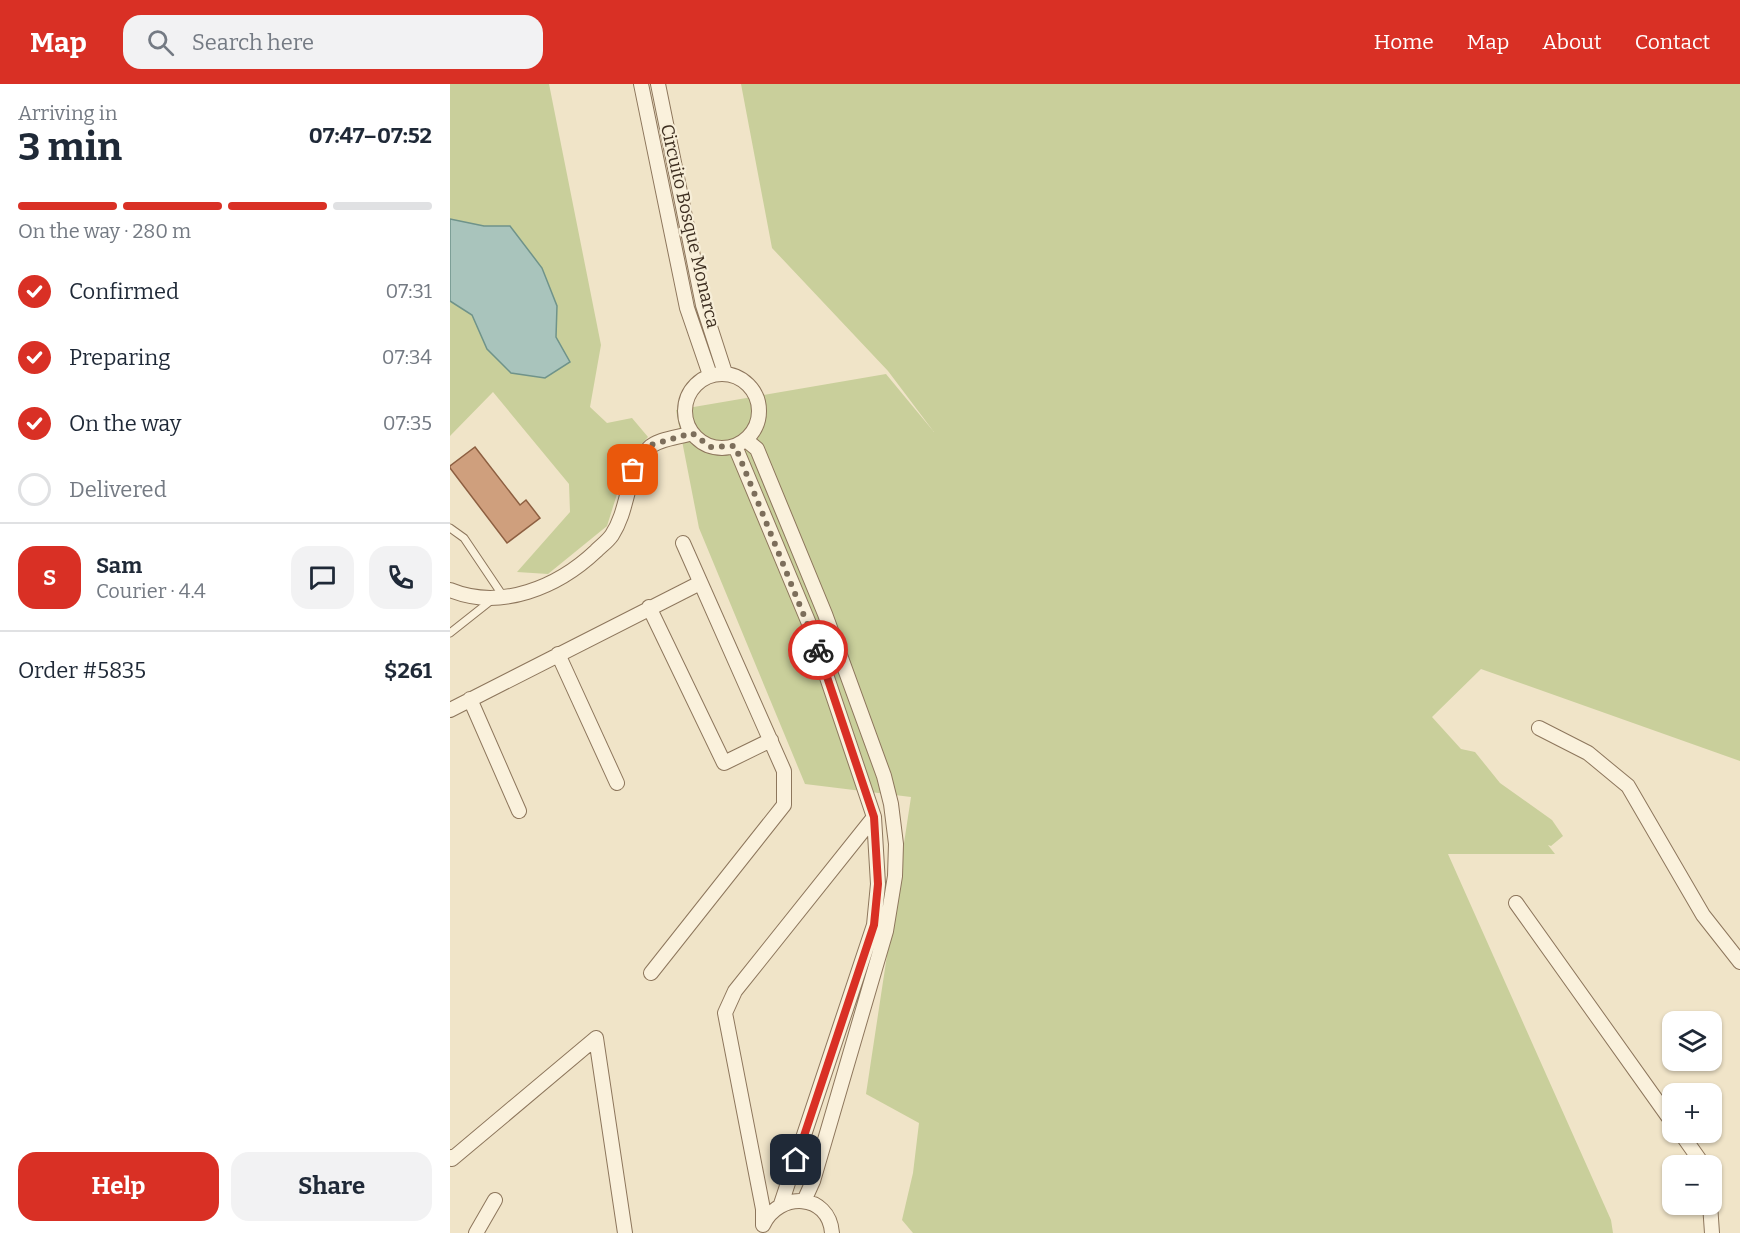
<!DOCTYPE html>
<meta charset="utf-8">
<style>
body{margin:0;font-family:Bitter,serif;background:#f2f2f3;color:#1f2937;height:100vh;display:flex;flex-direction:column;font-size:22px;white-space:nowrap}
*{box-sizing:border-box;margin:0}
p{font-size:20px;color:#747a83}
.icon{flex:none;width:33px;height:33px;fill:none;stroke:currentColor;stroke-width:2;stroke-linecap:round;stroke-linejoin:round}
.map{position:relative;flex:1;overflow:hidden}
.sheet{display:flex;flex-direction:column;background:#fff;width:450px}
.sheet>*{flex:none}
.fabs{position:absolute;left:1212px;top:927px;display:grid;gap:12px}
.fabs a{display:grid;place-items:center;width:60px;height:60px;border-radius:12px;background:#fff;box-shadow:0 2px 4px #0004;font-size:30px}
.pin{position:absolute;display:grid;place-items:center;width:51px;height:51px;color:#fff;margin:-26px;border-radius:12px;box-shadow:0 3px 9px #0006}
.courier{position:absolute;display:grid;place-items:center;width:60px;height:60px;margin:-30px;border:4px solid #d93025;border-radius:50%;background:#fff;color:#222;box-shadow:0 2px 8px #0007}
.overview em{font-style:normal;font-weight:700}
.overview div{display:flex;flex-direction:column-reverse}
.overview{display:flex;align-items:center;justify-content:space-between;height:102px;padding:0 18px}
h1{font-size:39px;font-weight:700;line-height:45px}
.bar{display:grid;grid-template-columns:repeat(4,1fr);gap:9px 6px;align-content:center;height:72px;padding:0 18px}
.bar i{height:8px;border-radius:4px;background:#e0e1e3}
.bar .active{background:#d93025}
.bar p{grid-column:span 4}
.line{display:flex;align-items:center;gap:15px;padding:0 18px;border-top:2px solid #e0e1e3}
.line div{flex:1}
.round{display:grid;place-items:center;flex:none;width:63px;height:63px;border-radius:18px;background:#f2f2f3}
ol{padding:0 18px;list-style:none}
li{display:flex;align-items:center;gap:18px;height:66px}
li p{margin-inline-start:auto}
li .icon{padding:6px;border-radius:50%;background:#d93025;color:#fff;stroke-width:4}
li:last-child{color:#747a83}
li i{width:33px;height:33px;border:3px solid #e0e1e3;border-radius:50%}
.cta{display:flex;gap:12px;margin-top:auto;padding:12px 18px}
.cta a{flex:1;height:69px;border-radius:18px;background:#d93025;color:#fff;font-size:24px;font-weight:700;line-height:69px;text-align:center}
.cta a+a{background:#f2f2f3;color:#1f2937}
header{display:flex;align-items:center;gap:36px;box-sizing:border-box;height:84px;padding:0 30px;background:#d93025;color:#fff}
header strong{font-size:28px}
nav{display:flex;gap:33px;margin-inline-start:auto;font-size:21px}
.search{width:420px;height:54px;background:#f2f2f3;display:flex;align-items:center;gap:15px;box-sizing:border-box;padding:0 21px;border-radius:18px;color:#747a83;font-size:22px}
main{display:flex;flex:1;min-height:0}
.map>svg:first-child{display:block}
.green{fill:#c9cf9b}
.water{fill:#a9c4bc;stroke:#6f938a;stroke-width:1.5}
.building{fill:#cf9f7d;stroke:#8d5f41;stroke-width:1.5}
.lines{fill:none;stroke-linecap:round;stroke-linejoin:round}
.lane-casing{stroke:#8d765c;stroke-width:9}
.street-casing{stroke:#8d765c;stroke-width:16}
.lane{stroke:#faf1dc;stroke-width:7}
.street{stroke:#faf1dc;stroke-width:14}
.done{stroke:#7c6e5b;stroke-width:6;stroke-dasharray:0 10.8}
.route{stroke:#d93025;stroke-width:8}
.labels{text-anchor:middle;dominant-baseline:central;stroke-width:4.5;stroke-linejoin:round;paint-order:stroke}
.street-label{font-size:18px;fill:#3d2e20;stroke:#f7eed8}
</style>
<header>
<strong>Map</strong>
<div class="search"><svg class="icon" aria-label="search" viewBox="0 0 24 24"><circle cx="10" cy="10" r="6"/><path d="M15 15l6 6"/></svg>Search here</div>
<nav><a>Home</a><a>Map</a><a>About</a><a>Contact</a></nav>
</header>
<main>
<section class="sheet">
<div class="overview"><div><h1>3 min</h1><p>Arriving in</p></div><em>07:47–07:52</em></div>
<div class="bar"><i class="active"></i><i class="active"></i><i class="active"></i><i></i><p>On the way · 280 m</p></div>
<ol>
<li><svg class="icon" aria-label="check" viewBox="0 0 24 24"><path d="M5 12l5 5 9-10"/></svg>Confirmed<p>07:31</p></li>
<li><svg class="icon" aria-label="check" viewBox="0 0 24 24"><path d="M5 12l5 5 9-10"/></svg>Preparing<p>07:34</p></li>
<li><svg class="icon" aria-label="check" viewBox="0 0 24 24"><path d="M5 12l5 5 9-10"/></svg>On the way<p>07:35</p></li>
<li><i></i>Delivered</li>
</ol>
<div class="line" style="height:108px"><b class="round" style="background:#d93025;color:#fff">S</b><div><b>Sam</b><p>Courier · 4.4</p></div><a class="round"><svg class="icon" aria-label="chat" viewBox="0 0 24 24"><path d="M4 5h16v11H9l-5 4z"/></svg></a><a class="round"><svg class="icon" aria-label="phone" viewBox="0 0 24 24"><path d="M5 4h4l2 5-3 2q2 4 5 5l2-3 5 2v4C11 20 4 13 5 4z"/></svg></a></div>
<div class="line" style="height:78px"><div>Order #5835</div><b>$261</b></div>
<div class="cta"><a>Help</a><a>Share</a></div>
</section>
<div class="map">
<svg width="1290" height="1149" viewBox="0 0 1290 1149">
<rect width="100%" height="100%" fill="#f0e4c8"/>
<path class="green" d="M0,0H99L151,261L140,323L157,339L182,334L198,353L178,375L157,442L98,490L67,488L120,428L119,400L43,308L0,352Z
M291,0H1290V677L1031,585L982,633L1011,665L1025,668L1050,699L1102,736L1113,752L1101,762L1098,761L1105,770H998L1161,1136L1163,1149H463L452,1136L463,1089L469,1039L416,1010L461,713L355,700L249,444L226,326L436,290L484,348L438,287L322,164Z"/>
<path class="water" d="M0,135L34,142H60L92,184L107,222L106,253L120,278L95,294L61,289L37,265L22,231L0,217Z"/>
<path class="building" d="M25,363L70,421L76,416L90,434L57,459L0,384V382Z"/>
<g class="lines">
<g class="lane-casing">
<path id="lane" d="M0,444L14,454L53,512
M0,549L43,515"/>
</g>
<g class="street-casing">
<path id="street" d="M191,0L237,224L260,291
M208,0L253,221L275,289
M235 327a37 37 0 1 1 74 0a37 37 0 1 1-74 0Z
M296,356L307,365L375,530L434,692L441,720L446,760L445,792L436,847L363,1097L354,1117
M285,362L358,537L424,733L428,800L424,841L331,1120
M0,506C51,527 108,503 146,467C151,462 158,457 162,451C180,423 175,390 199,364C207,355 231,353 242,349
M199,523L274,679L321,656
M108,570L167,699
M20,615L69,727
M0,626L250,499
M1089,644L1138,669L1178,702L1253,831L1290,878
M1066,819L1222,1038
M201,889L334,721V687L233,459
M1230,1048L1254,1082
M0,1073L2,1075L146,954L175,1149
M1260,1120L1262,1149
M313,1141V1125L275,929L285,907L424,733
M313,1141C329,1107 379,1109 382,1149
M26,1149L45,1116"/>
</g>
<use href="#lane" class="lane"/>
<use href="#street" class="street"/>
</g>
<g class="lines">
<path class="done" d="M183,386L201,361L242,349L261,363L285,362L368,566"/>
<path class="route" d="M346,1076L424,841L428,800L424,733L368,566"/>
</g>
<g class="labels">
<g class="street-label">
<text transform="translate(240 142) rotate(77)">Circuito Bosque Monarca</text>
</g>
</g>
</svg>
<div class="fabs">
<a><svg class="icon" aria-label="layers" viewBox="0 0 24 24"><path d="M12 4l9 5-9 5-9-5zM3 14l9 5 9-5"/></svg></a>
<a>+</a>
<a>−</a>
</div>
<div class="pin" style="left:183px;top:386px;background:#ea580c"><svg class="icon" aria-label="bag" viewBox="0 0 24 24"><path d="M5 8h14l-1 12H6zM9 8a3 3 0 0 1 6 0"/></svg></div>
<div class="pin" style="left:346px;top:1076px;background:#1f2937"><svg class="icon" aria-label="home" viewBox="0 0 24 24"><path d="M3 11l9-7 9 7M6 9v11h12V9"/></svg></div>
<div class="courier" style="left:368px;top:566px"><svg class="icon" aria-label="bike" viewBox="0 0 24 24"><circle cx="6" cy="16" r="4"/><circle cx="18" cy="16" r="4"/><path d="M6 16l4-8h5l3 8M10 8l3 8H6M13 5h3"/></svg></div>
</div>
</main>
